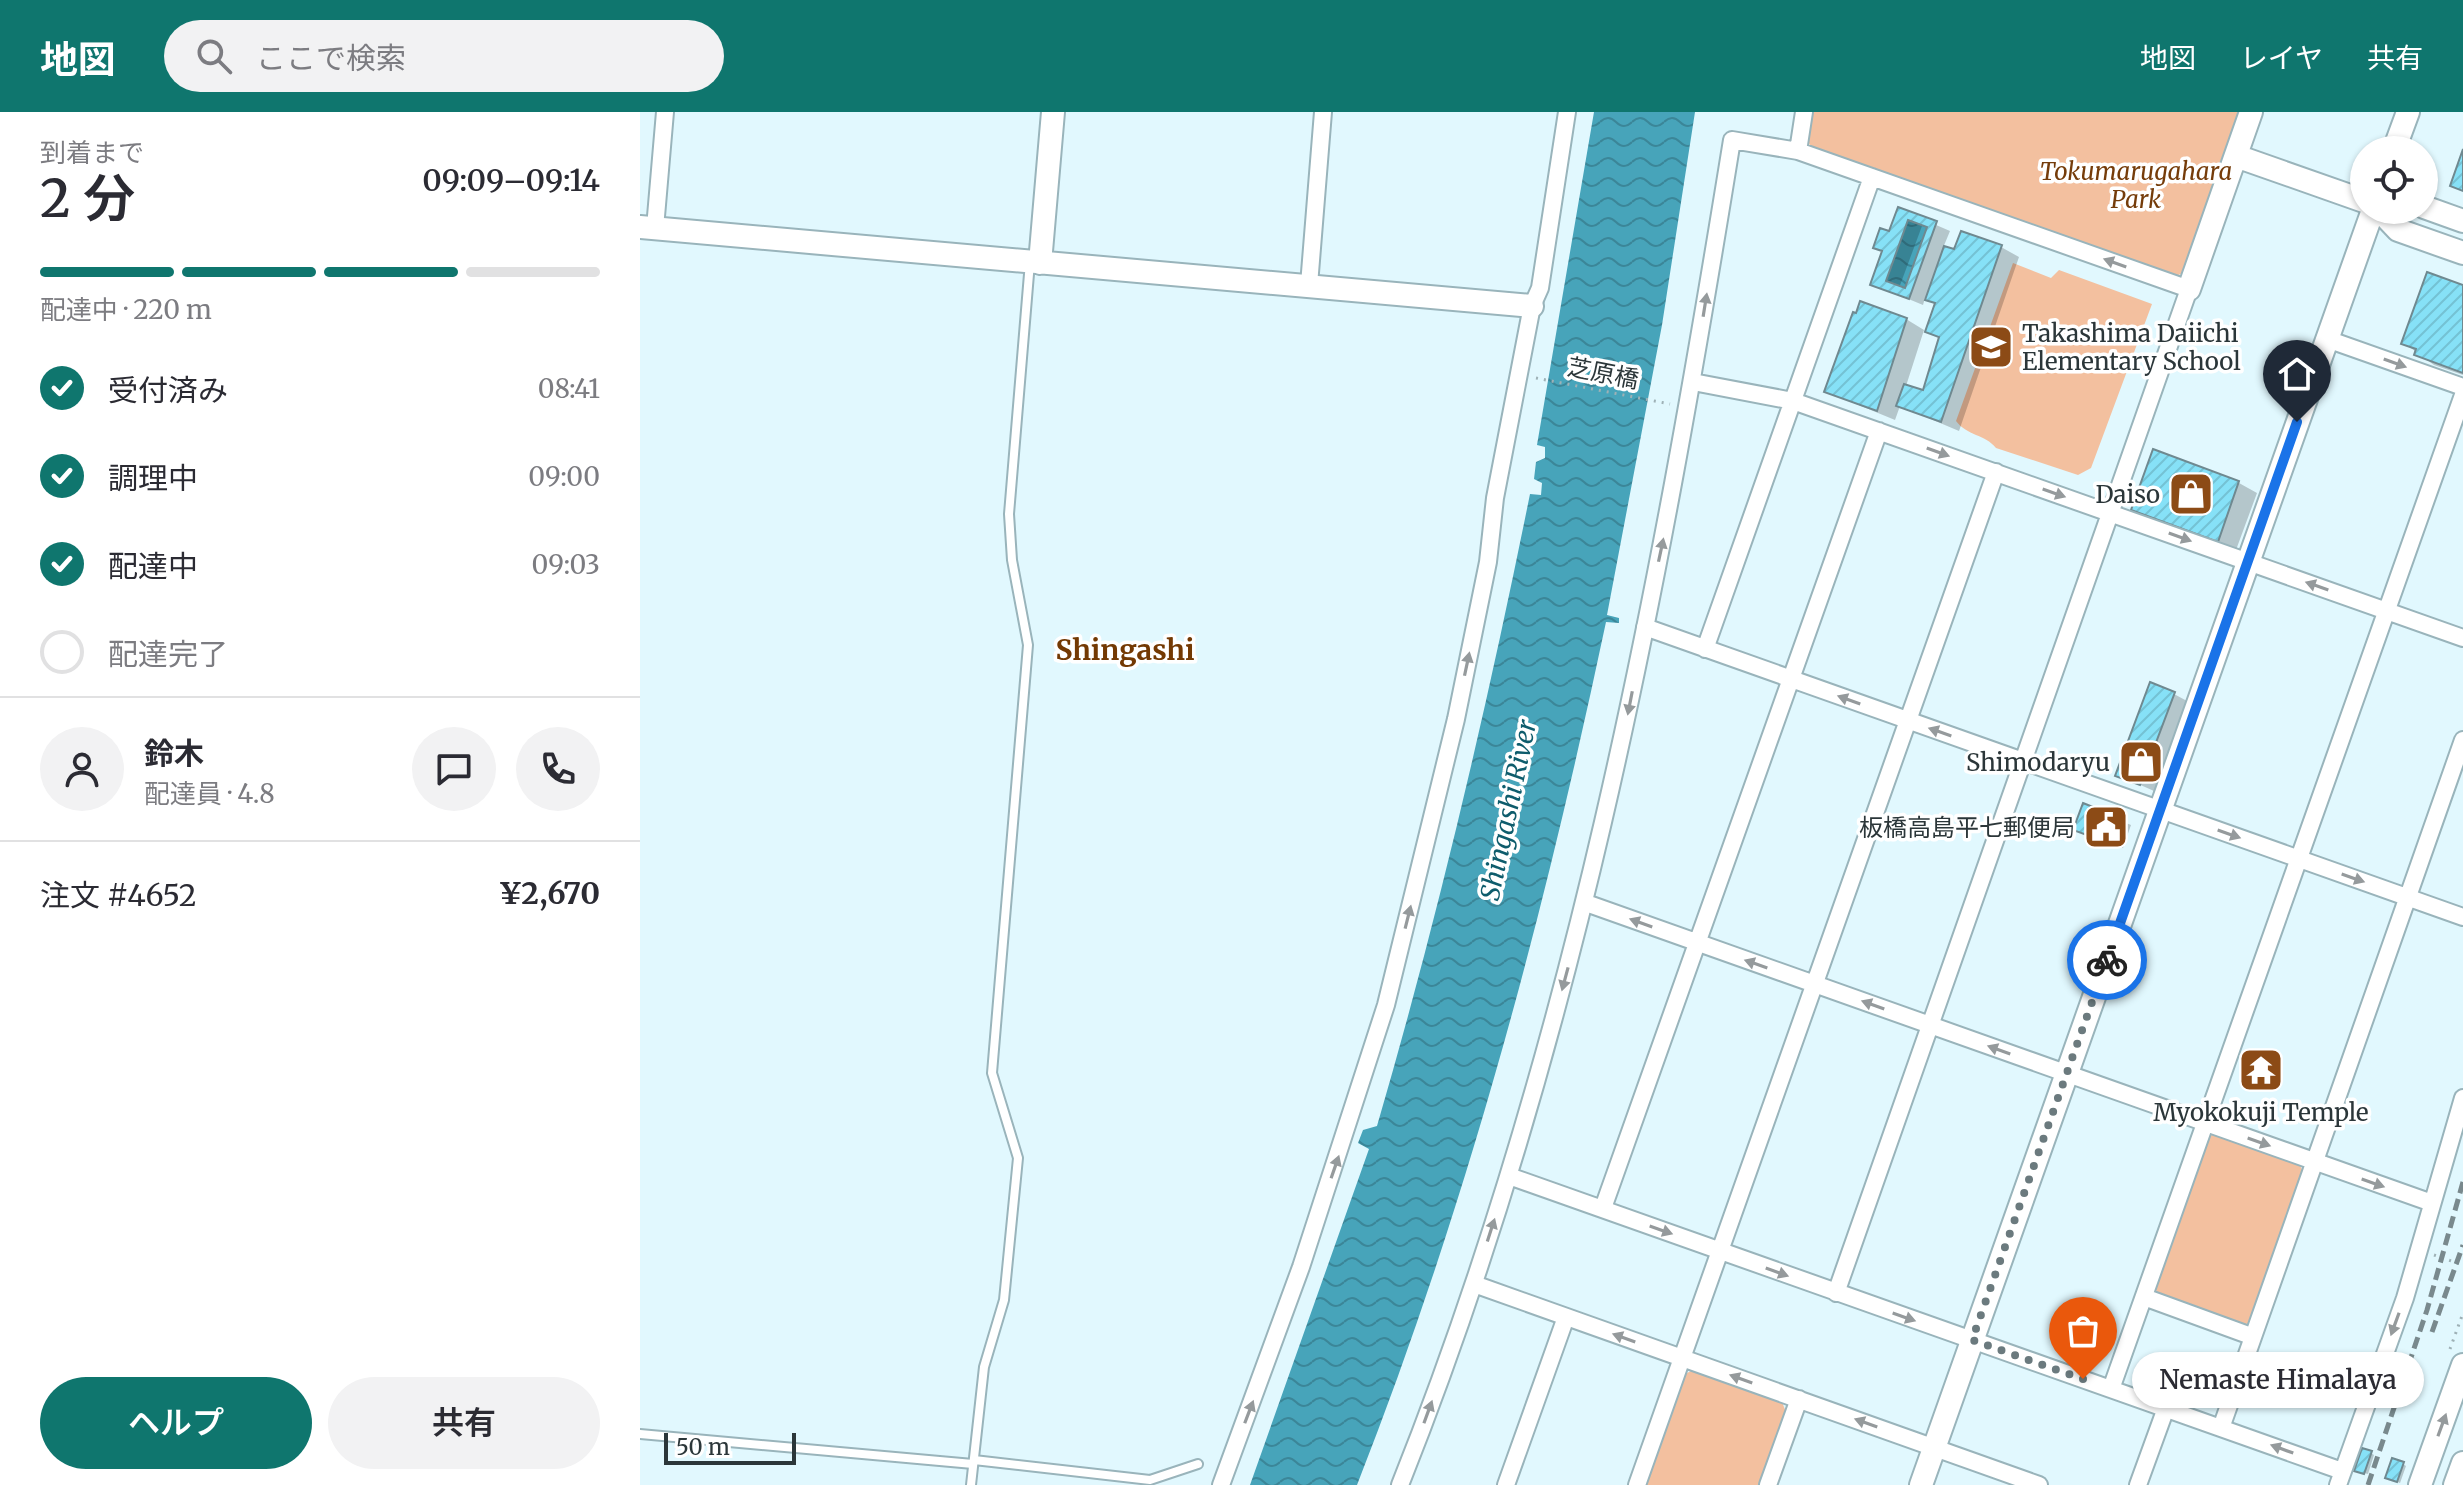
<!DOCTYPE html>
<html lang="ja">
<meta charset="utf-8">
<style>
body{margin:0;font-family:Merriweather,"Noto Sans JP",serif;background:#f2f2f3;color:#2b2b33;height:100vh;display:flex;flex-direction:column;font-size:30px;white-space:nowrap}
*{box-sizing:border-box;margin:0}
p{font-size:26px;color:#7c7c81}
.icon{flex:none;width:44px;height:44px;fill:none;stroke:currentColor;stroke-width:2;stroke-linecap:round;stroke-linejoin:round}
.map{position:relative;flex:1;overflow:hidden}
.panel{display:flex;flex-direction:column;background:#fff;width:640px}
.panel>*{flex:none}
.tools{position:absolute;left:1710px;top:24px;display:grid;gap:16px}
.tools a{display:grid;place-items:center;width:88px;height:88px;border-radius:50%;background:#fff;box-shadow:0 2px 6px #0004;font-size:40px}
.scale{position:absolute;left:24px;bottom:20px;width:132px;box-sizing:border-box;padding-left:8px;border:4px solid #2b3639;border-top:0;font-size:22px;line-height:28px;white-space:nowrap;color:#2b3639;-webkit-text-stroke:6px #fff;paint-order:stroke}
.pin{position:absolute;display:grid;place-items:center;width:68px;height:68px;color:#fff;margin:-82px -34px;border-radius:50% 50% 50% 0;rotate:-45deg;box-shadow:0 0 8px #0007}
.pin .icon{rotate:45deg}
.courier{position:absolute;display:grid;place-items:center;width:80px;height:80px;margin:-40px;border:6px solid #1a73e8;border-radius:50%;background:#fff;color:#222;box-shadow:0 2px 10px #0007}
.bubble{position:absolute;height:56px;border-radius:28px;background:#fff;box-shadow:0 2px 6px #0004;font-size:26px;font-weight:600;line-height:56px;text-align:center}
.summary em{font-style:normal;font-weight:600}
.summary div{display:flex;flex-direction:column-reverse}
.summary{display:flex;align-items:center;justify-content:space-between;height:136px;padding:0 40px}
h1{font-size:52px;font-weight:600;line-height:60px}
.bar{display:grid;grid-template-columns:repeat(4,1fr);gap:12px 8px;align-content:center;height:96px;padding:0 40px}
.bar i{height:10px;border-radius:6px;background:#e1e1e2}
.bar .current{background:#0f766e}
.bar p{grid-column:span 4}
.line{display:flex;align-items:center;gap:20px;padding:0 40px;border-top:2px solid #e1e1e2}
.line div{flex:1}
.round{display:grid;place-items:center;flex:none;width:84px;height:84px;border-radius:42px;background:#f2f2f3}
ol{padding:0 40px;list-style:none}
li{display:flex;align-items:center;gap:24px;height:88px}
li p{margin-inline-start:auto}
li .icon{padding:8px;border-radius:50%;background:#0f766e;color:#fff;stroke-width:4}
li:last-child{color:#7c7c81}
li i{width:44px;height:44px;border:4px solid #e1e1e2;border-radius:50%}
.button{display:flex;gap:16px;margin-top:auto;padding:16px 40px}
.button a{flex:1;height:92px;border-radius:48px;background:#0f766e;color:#fff;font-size:32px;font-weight:600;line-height:92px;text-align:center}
.button a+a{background:#f2f2f3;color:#2b2b33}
header{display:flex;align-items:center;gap:48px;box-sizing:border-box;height:112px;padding:0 40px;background:#0f766e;color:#fff}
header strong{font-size:38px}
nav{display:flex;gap:44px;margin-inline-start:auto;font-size:28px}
.search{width:560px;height:72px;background:#f2f2f3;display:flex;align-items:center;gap:20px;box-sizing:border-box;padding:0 28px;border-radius:44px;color:#7c7c81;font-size:30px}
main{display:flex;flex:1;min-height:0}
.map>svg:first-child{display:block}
.park{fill:#f3c09f}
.water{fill:url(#water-waves)}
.shadow{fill:#0003;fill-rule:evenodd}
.building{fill:url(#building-hatch);stroke:#6f8990;stroke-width:2;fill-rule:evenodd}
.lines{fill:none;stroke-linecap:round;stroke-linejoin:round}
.lane-casing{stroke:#99b4bb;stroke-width:12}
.street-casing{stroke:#99b4bb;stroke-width:20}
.secondary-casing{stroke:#99b4bb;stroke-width:26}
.path{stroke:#9eb1b6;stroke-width:3;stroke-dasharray:2 6;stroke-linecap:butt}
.lane{stroke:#fff;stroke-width:8}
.street{stroke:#fff;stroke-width:16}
.secondary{stroke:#fff;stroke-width:22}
.rail{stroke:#79898d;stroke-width:5;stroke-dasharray:12 6;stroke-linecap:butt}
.oneway{fill:#959a9c}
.done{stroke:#6b7a7e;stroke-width:8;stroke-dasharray:0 14.4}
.route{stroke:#1a73e8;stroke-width:10}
.labels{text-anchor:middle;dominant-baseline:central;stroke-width:7;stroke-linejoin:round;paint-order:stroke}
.park-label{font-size:24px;font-style:italic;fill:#753c0a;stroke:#fff}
.poi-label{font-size:24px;fill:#2b3639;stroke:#fff;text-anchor:end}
.street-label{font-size:24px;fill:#2b3639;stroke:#fff}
.water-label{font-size:26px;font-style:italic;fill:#0e5c6c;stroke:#fff}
.quarter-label{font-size:28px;font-weight:bold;fill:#733903;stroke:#fff}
</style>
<header>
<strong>地図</strong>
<div class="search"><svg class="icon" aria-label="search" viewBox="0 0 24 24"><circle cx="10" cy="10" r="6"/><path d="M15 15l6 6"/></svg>ここで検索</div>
<nav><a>地図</a><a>レイヤ</a><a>共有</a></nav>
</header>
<main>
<section class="panel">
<div class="summary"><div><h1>2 分</h1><p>到着まで</p></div><em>09:09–09:14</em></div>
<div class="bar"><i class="current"></i><i class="current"></i><i class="current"></i><i></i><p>配達中 · 220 m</p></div>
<ol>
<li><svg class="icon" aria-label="check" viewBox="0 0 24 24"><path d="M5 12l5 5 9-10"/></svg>受付済み<p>08:41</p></li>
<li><svg class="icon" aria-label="check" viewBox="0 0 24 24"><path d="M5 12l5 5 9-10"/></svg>調理中<p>09:00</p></li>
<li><svg class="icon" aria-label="check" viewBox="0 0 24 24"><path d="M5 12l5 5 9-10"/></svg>配達中<p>09:03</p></li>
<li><i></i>配達完了</li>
</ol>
<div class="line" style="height:144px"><a class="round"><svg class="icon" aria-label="person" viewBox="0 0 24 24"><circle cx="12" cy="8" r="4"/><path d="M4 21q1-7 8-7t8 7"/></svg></a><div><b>鈴木</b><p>配達員 · 4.8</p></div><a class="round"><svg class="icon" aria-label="chat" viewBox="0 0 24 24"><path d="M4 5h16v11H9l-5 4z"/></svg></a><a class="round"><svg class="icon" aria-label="phone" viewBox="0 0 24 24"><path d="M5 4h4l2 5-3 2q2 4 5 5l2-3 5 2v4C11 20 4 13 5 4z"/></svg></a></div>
<div class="line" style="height:104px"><div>注文 #4652</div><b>¥2,670</b></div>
<div class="button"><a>ヘルプ</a><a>共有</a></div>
</section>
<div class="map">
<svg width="1823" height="1373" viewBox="0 0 1823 1373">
<defs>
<pattern id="water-waves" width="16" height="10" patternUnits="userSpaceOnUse" patternTransform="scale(2)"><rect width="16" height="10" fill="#47a4ba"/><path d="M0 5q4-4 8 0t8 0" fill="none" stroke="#3b8698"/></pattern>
<pattern id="building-hatch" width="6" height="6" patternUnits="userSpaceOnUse" patternTransform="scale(2)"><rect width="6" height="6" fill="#86e1f7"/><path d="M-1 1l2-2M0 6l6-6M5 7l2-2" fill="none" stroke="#74c2d4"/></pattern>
</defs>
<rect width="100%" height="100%" fill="#e1f8fe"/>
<path class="park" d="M1171,0H1600L1543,161L1536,164L1171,36L1168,29Z
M1373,151L1411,166L1419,158L1512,192L1451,356L1438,363L1356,336C1345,322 1327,324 1316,309Z
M1574,1022L1659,1052L1663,1059L1609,1211L1601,1214L1519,1184L1515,1176L1568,1025Z
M1053,1258L1142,1290L1146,1300L1120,1373H1005L1045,1262Z"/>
<path class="water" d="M954,0H1055L1022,213L967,503L979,506V511L966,510C904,804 827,1093 717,1373H610L729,1037L718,1031L723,1018L737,1014C798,805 847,595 890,382L901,383L902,371L894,367L896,350L905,346V335L897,333Z
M1268,108L1287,115L1265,176L1246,169Z"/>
<path class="shadow" d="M1259,97L1310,119L1303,136L1315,140L1361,135L1379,145L1319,319L1260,294L1255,308L1187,280L1266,207L1284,218L1266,274L1284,281L1301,227L1287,219L1296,192L1285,186L1283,193L1232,172ZM1282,114L1289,116L1267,178L1259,176Z
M1823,175V263L1794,253L1764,231Z
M1514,340L1599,371L1617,381L1596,438L1511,407L1493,397Z
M1534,582L1547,589L1514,679L1478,663Z
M1444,694L1491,713L1483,736L1444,722Z
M1731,1341L1734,1343L1728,1362L1720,1360Z
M1763,1352L1766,1354L1760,1371L1751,1367Z"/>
<path class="building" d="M1823,37V79L1810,74Z
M1258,95L1297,109L1269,187L1230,173L1242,139L1233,136L1240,116L1249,119ZM1268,108L1287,115L1265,176L1246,169Z
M1321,119L1362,133L1301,310L1256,294L1264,272L1283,278L1299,225L1285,220L1295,191L1285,188L1304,134L1314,137Z
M1787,160L1823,173V261L1774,243L1776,237L1761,232Z
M1220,189L1267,206L1237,299L1184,280L1213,200L1216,201Z
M1513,337L1599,369L1578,430L1491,398Z
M1510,570L1535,580L1500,673L1475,664Z
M1443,691L1483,707L1474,733L1433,718Z
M1722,1336L1732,1339L1724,1362L1714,1359Z
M1752,1346L1764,1350L1757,1370L1745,1366Z"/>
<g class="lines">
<g class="lane-casing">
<path id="lane" d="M0,1322L333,1352
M334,1348L510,1368L558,1352
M331,1373L344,1255L364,1188L378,1046L352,961L388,533L372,448L369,402L390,150"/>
</g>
<g class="street-casing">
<path id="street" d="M1158,39L1164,0
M15,116L25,0
M669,173L683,0
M1687,227L1823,275
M1053,270L1153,289L1823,526
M1005,515L1823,805
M1065,537L1232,65
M946,791L1792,1091
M869,1064L1702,1359
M963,1096L1239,319
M834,1172L1399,1373
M1504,1185L1611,1224
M1471,1277L1823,283
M1581,1316L1823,628
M581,1373L661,1155L746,893L816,607L848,450L855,386L892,194L900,176L927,0
M760,1373C933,939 1018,486 1092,28L1158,39L1549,177L1196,1181
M866,1373L926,1205
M997,1373L1356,360
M1128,1373L1159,1287
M1498,1373L1526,1296
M1698,1373L1765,1186L1823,986"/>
</g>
<g class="secondary-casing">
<path id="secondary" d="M1754,38L1768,0
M1596,44L1724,89
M1784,95L1823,109
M1739,98L1758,118L1823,141
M0,115L892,194
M400,151L413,0
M1549,177L1611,0
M1281,1373L1733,98
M1780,1373L1823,1253
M1815,1373L1823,1351"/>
</g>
<path class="path" d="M896,266L1030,292
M1794,1143L1823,1153
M1810,1237L1823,1201"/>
<use href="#lane" class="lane"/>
<use href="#street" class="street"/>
<use href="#secondary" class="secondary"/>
<path class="rail" d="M1792,1220L1823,1133
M1728,1373L1787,1198L1823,1070"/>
</g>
<defs><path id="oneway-solid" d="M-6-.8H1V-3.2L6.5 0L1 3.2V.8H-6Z" transform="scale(2)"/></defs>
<g class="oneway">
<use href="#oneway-solid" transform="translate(1475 151) rotate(-160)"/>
<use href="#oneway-solid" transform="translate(1065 193) rotate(-81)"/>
<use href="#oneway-solid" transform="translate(1755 251) rotate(20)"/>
<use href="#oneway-solid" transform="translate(1298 340) rotate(20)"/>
<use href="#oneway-solid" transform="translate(1414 381) rotate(19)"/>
<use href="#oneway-solid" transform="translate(1540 425) rotate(20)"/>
<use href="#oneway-solid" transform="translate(1021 438) rotate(-78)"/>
<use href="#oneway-solid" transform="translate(1677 474) rotate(-161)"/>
<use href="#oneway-solid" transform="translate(827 552) rotate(-78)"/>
<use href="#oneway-solid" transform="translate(1209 588) rotate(-160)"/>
<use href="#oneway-solid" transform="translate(990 591) rotate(101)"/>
<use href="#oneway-solid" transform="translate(1300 620) rotate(-161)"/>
<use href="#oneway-solid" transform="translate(1589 722) rotate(19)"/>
<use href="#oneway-solid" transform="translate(1713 766) rotate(19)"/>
<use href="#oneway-solid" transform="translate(768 805) rotate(-76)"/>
<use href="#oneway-solid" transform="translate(1001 811) rotate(-160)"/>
<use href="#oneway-solid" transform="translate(1116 852) rotate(-161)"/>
<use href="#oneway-solid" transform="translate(925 867) rotate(105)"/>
<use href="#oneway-solid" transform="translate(1233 893) rotate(-160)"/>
<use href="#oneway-solid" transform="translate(1359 938) rotate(-160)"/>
<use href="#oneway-solid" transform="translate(1619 1030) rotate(19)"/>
<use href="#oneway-solid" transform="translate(695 1055) rotate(-71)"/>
<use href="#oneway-solid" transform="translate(1733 1071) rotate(19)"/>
<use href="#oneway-solid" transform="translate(851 1118) rotate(-72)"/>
<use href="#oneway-solid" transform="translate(1021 1118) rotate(19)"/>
<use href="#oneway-solid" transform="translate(1137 1160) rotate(20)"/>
<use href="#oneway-solid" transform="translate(1264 1205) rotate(19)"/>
<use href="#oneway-solid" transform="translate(1755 1212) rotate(110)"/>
<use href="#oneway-solid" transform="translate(984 1226) rotate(-160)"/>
<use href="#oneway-solid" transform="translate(1101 1267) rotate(-160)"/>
<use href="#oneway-solid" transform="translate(609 1300) rotate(-69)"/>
<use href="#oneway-solid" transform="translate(788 1300) rotate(-70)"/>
<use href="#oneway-solid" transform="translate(1226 1311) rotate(-160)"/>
<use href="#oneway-solid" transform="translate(1802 1313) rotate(-70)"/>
<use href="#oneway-solid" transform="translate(1642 1337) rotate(-160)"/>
</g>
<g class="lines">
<path class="done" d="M1443,1267L1332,1228L1467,848"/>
<path class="route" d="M1467,848L1657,310"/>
</g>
<defs>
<g id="school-square" transform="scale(2.3)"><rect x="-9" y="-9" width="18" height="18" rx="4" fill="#8c4b16" stroke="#fff"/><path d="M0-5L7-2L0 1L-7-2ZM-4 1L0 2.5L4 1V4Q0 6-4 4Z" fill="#fff"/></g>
<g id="shop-square" transform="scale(2.3)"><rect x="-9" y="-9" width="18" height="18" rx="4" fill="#8c4b16" stroke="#fff"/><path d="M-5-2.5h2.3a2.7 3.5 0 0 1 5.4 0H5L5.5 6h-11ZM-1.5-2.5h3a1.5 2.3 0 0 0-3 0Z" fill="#fff"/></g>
<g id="civic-square" transform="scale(2.3)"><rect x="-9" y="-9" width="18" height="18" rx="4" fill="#8c4b16" stroke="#fff"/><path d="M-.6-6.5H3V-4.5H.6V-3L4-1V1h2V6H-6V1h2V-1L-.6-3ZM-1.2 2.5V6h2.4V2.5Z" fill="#fff"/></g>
<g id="temple-square" transform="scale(2.3)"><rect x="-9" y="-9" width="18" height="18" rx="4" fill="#8c4b16" stroke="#fff"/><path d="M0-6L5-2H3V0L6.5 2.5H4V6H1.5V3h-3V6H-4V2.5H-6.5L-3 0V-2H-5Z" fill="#fff"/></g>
</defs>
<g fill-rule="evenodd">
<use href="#school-square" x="1351" y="235"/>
<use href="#shop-square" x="1551" y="382"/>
<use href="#shop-square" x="1501" y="650"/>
<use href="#civic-square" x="1466" y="715"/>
<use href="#temple-square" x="1621" y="958"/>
</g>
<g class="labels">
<g class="park-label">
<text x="1496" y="59">Tokumarugahara<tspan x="1496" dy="28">Park</tspan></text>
</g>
<g class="poi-label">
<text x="1382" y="221" text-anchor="start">Takashima Daiichi<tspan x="1382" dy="28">Elementary School</tspan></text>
<text x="1520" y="382">Daiso</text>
<text x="1470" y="650">Shimodaryu</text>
<text x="1435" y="715">板橋高島平七郵便局</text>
<text x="1621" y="1000" text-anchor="middle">Myokokuji Temple</text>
</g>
<g class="street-label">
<text transform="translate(963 261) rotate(11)">芝原橋</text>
</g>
<g class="water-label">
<text transform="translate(868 698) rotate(-78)">Shingashi River</text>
</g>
<g class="quarter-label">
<text x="485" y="538">Shingashi</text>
</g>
</g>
</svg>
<div class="tools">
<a><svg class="icon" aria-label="locate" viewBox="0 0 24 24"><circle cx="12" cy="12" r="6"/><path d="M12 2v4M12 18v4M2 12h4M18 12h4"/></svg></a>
</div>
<div class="scale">50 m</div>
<div class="pin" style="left:1443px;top:1267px;background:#ea580c"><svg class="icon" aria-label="bag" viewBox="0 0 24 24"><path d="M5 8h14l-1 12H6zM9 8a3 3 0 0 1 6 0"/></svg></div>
<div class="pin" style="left:1657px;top:310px;background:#1f2937"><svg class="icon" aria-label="home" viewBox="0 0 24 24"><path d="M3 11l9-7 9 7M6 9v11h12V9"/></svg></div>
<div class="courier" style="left:1467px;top:848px"><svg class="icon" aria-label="bike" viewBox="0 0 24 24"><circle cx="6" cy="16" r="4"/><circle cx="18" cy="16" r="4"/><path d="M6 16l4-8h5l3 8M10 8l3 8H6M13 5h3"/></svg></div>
<div class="bubble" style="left:1492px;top:1240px;width:292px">Nemaste Himalaya</div>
</div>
</main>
